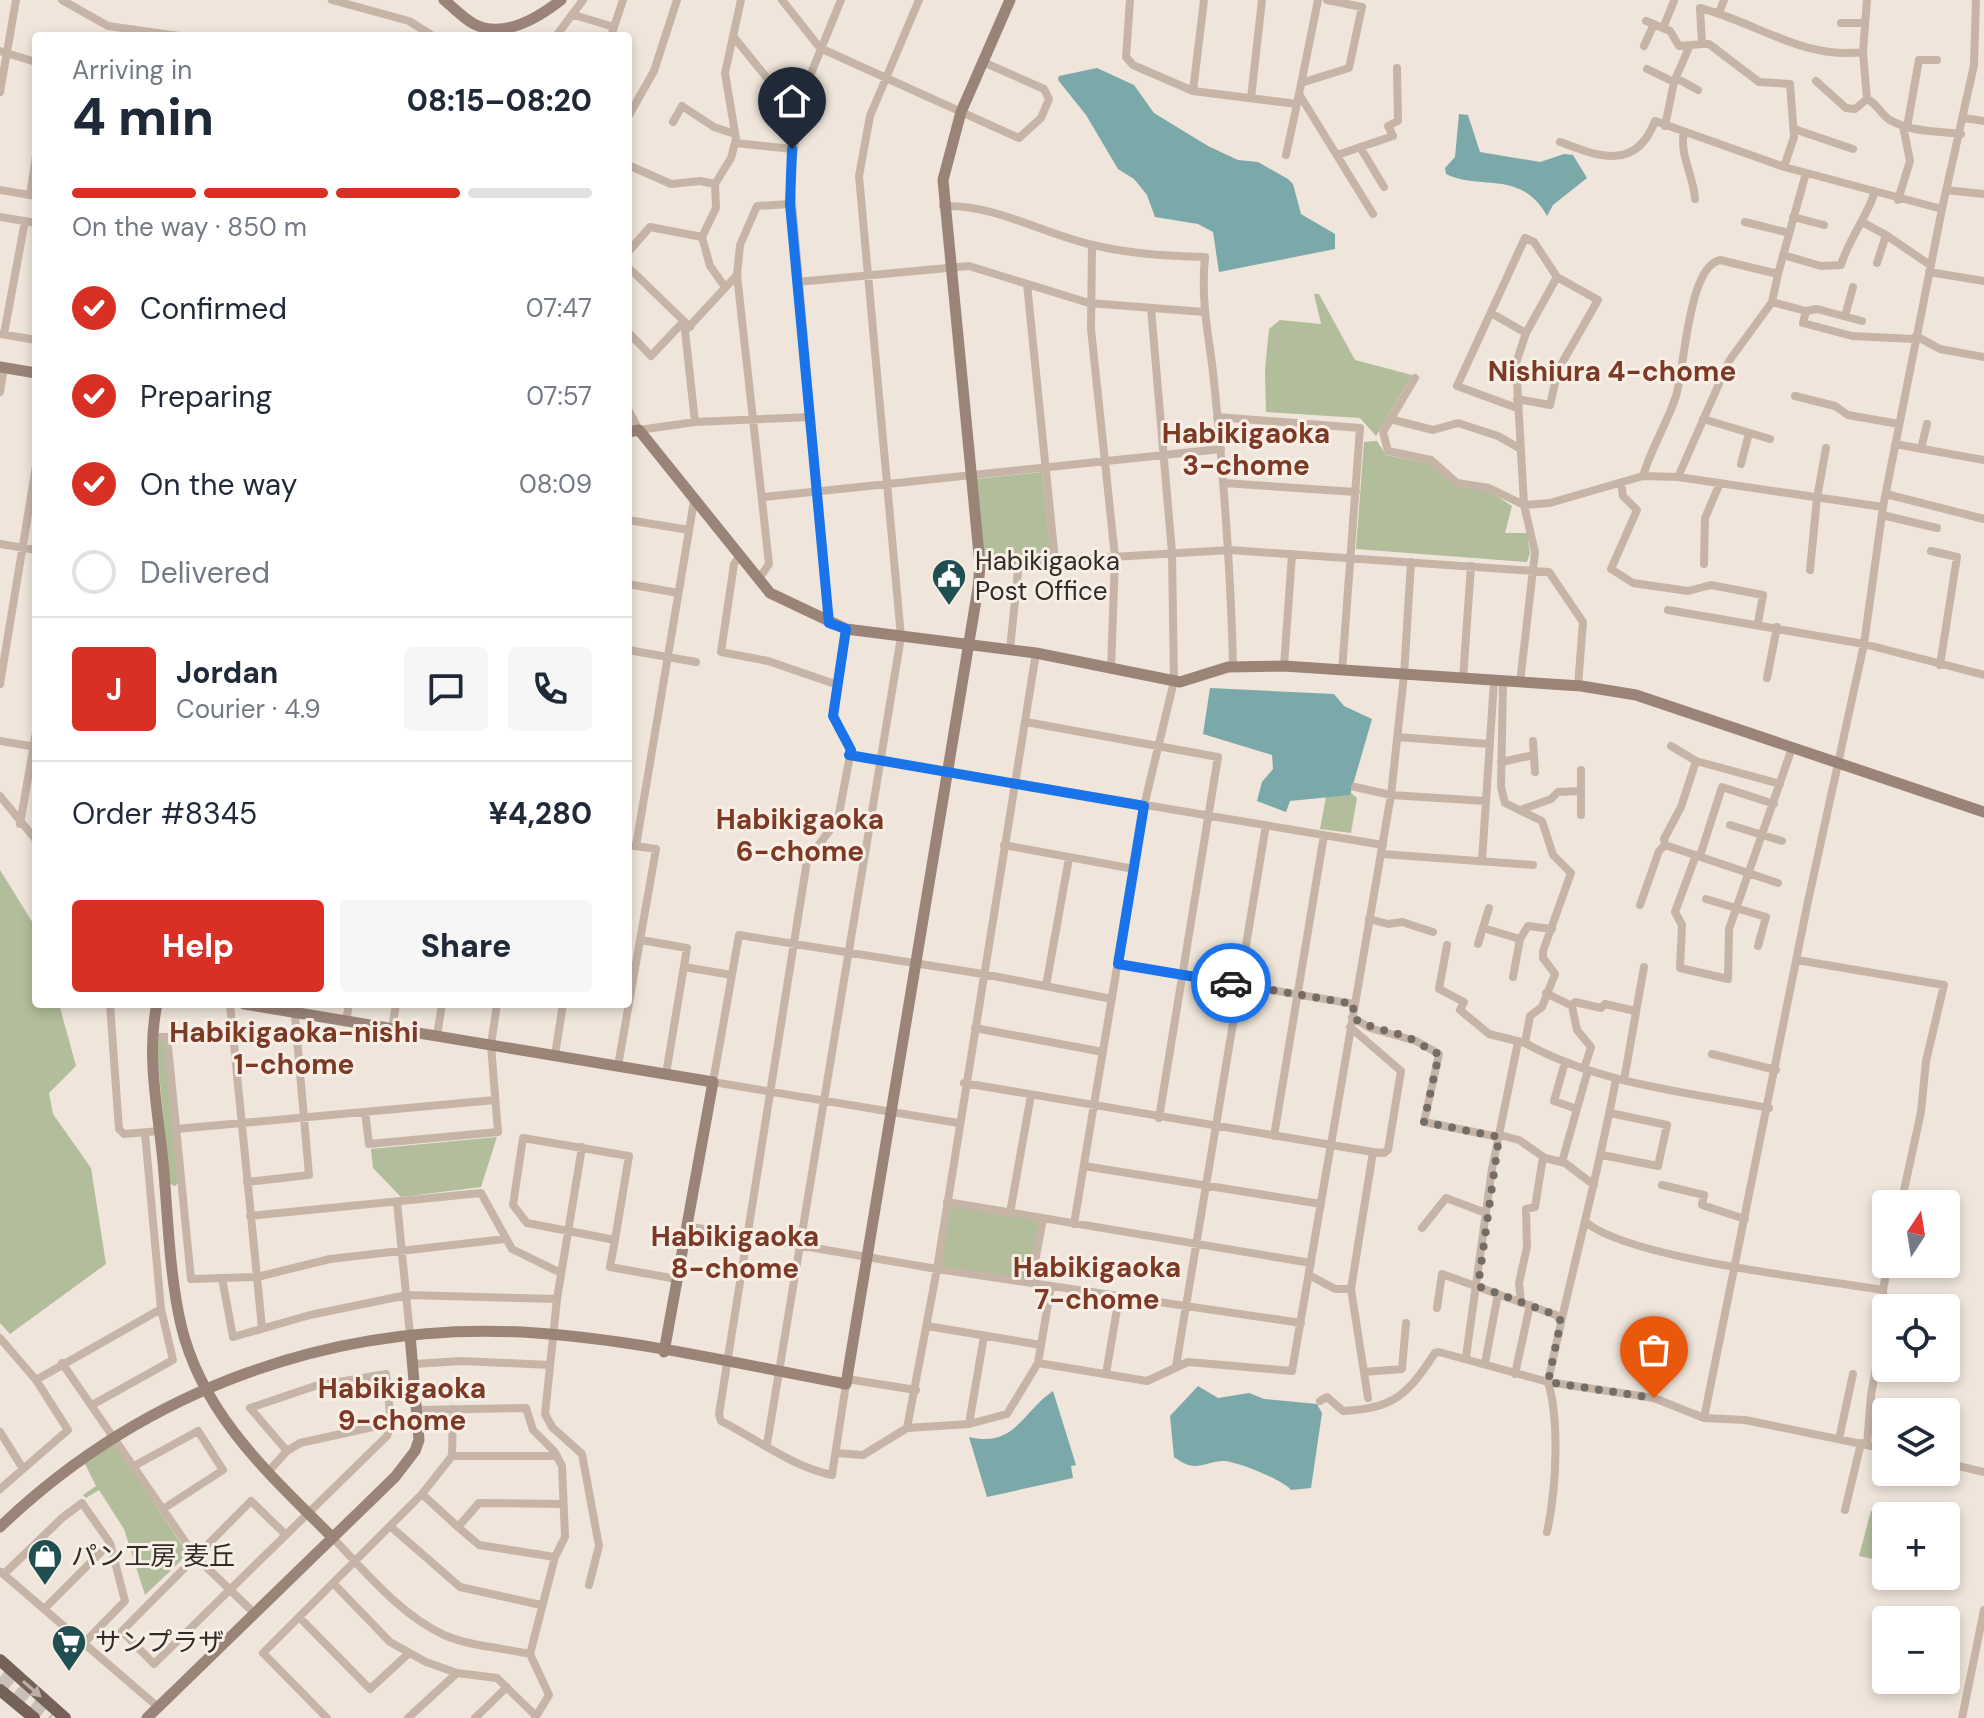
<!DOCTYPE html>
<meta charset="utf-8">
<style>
body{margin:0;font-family:"DM Sans","Noto Sans JP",sans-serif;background:#f6f6f7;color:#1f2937;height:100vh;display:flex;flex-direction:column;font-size:30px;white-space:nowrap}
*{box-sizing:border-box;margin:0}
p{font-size:26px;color:#747a83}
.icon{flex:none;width:44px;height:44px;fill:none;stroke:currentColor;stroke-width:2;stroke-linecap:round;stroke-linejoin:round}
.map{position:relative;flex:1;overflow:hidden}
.panel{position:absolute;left:32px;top:32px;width:600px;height:976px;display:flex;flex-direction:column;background:#fff;border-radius:8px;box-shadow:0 4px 12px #0003}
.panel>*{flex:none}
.needle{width:52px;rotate:12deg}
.fabs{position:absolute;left:1872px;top:1190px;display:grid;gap:16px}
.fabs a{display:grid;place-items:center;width:88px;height:88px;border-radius:8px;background:#fff;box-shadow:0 4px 12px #0003;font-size:40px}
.pin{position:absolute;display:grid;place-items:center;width:68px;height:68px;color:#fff;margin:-82px -34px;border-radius:50% 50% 50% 0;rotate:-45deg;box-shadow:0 0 8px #0007}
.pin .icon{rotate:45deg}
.courier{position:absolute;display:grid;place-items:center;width:80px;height:80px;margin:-40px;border:6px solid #1a73e8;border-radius:50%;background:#fff;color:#222;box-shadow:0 2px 10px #0007}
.summary em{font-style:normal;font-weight:800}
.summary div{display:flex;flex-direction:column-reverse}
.summary{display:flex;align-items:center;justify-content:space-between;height:136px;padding:0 40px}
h1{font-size:52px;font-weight:800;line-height:60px}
.bar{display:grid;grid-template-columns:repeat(4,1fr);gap:12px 8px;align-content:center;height:96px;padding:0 40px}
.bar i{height:10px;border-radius:6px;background:#e0e1e3}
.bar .current{background:#d93025}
.bar p{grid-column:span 4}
.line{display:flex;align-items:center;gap:20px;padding:0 40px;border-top:2px solid #e0e1e3}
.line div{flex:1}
.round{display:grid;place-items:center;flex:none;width:84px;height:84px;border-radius:8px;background:#f6f6f7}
ol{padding:0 40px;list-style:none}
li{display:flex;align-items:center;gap:24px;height:88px}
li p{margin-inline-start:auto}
li .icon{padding:8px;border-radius:50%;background:#d93025;color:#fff;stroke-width:4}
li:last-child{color:#747a83}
li i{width:44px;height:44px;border:4px solid #e0e1e3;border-radius:50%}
.cta{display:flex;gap:16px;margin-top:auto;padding:16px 40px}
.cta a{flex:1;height:92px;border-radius:8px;background:#d93025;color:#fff;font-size:32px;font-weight:800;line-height:92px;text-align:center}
.cta a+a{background:#f6f6f7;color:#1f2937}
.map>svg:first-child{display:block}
.green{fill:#b2bd9b}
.water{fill:#7ba9aa}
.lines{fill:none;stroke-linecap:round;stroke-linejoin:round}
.highway-tunnel{stroke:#c9c0b6;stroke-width:14;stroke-dasharray:14 7;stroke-linecap:butt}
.street{stroke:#c6b5a7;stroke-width:8}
.secondary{stroke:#9a8478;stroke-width:11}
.primary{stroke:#746259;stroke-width:12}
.oneway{fill:#bcb0a6}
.done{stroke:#756c66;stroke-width:8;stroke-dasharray:0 14.4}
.route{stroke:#1a73e8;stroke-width:10}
.labels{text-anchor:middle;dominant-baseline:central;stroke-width:6;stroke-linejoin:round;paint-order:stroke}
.poi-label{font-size:26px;fill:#332b27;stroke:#f7efe5;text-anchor:start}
.neighbourhood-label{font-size:28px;font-weight:bold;fill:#7c3926;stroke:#f7efe5}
</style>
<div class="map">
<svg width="1984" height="1718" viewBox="0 0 1984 1718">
<rect width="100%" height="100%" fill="#efe5da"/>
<path class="green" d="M1314,294H1319L1355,360L1412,375L1376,436L1360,418L1266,412L1265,369L1269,329L1280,320L1321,324Z
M1377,441L1386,455L1431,464L1455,485L1488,490L1512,506L1505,533H1527L1530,553L1527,562L1356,549L1364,442Z
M1042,472L1051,556L983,561L975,479Z
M1350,792L1357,798L1351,833L1320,829L1326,797Z
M0,870L36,928V1004H59L76,1066L49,1093L53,1114L91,1168L106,1264L10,1334L0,1323Z
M160,1040L164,1041L178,1183L175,1186L170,1184L156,1043Z
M497,1137L481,1187L401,1197L373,1168L371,1149Z
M947,1202L1041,1220L1030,1280L937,1266Z
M113,1442L188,1554L145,1595L124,1529L99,1490L86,1498L83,1495L96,1486L84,1462Z
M1871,1511L1890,1516H1886V1562L1859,1556Z"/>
<path class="water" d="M1097,68L1134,85L1154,113L1208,146L1238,160L1258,162L1288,179L1293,184L1301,214L1335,234V249L1219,272L1213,232L1198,224L1155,217L1147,195L1134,179L1118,169L1086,115L1058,80L1059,76Z
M1459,114L1468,115L1480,152L1540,162L1564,154L1573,155L1587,178L1553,205L1547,216C1521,169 1481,191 1446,174L1445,168L1455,157Z
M1210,688L1334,694L1344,706L1372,719L1350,795L1290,801L1286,812L1257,801L1262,782L1273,769L1272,755L1203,734Z
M1198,1386L1218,1398L1249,1393L1264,1399L1317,1404L1322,1413L1311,1488L1291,1490C1284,1480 1234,1460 1222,1461C1201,1463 1195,1473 1174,1457L1170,1416Z
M1053,1391L1076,1465L1071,1466L1073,1478L987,1497L969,1437C1015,1448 1022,1412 1053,1391Z"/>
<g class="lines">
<path class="highway-tunnel" d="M0,1677L51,1718"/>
<path class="street" d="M62,0L108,26L179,36
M332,0L409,21L433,36
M782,0L820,48L1019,138L1041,118L1049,99L1044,89L983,62
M1130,0L1126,57L1133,65L1193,91L1297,104L1318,0
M1719,13L1724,0
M574,15L614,27
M1646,21L1670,31L1679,46L1690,45
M1841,23H1865
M1663,28L1674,1
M556,36L583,0
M611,36L623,0
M733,36L779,93L801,98
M1644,46L1654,24
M0,51L36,62
M1863,52L1867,0
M1647,69L1674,82
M1676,78L1698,90
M1816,81L1846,108L1855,109L1867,99
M1301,83L1349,68L1362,7L1327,0
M1193,91L1204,0
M0,92L16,0
M1299,94L1373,214
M1251,98L1262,0
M628,117L654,71L677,0
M1964,118L1984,121
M673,122L682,106L714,127L735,134
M1665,126L1674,82L1690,45L1702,44
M1907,127L1919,60H1937
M1794,129L1853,149
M1684,132C1679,154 1694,177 1695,199
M1560,142C1597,156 1636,172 1655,121L1784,167L1942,209
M735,143L792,149
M1360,147L1384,187
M1286,155L1297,104
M1337,155L1393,136L1388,126L1398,121L1397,68
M628,165L671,184L700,181L715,184
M1784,167L1794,137L1790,84L1759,82L1709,44H1702L1700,8C1756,22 1803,60 1863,52L1867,99C1878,104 1880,114 1890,120C1910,132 1938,131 1961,134
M0,190L36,196
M1946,190L1984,194
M30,195L36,156
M1898,200L1910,161L1903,126
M943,206C995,204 1043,234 1093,245C1130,254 1167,256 1205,257C1200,308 1211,343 1215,391C1224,483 1231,574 1233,667
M0,217L36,223
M1793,217L1824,225
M1745,222L1789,233
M1862,222L1886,235
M1092,245L1091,329L1115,557L1111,670
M628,252L650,227L702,237
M1783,255L1821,266L1841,265C1849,238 1867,218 1875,191
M1877,263L1886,235L1930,265
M628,267L690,327
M1929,272L1984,281
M797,282L969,266L1089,303L1204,312
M1027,284L1055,560
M725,287L710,266L702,237L716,208L715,184L731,158L736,139L725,73L741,0
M1772,302L1806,311L1803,323L1852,336L1915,339
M1806,311L1817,309L1862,321
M1491,313L1526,333
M1845,316L1853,287
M628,332L651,356L684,321
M1,334L36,340
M4,334L25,221
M1916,336L1940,349L1984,357
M1415,378L1383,432L1388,451L1431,460L1457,483L1489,488L1524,505L1516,363L1526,333L1557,277
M0,392L4,367
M1795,396L1835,406L1848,415L1899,424
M1517,399L1550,405L1558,370L1598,300L1557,277L1534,242L1525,238L1457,386L1517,408
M628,409L639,430L695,422L811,417
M1217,417L1360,428L1342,671
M1390,419L1433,430L1458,423L1498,436L1519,448
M1703,419L1770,439
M695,422L685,331L737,275
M1895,444L1984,460
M1921,449L1927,424
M1741,464L1749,433
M1643,476C1651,448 1667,424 1676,396C1685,366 1688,267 1720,260L1778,274L1806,173
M1678,477L1729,361L1772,302L1778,274
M1224,483L1356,492
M1621,483L1623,496L1637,510L1611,569L1633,583L1688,591L1711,585L1763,595L1758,623
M1886,494L1984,519
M764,497L1221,449
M1882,515L1937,528
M628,520L689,530
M0,544L36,550
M1931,551L1957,557L1940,665
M739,557L734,564L721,652L768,661L835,684
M1704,564L1705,518L1720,483
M980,565L1230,550L1549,572L1583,622L1578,686
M1810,570L1817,498L1826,448
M758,580L769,564L737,275L740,245L757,206L790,204
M628,584L678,593
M1668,610L1864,644L1984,675
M829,623L790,180L801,98L841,0
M846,629L833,716L851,750L838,819L807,861L719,1414L721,1421C757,1439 792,1467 832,1475L846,1384
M1010,649L1019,562
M628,650L696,662
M1284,666L1292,554
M1767,678L1777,627
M1463,679L1471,566
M1520,683L1535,552L1524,505L1550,503L1643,476L1678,477L1883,507
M0,684L36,466
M1026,722L1218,757L1159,1118
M1397,737L1489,744
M0,741L36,747
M1533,741L1535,772
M1671,746L1696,761L1780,784
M849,755L1383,845
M1501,762L1534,755
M1355,787L1391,795L1485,801
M0,796L36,840
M1523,809L1551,799L1558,792L1581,791
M1581,815V770
M20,824L36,732
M1730,825L1782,841
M1004,845L1134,869
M1665,845L1664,839L1681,807L1696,761
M636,846L694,501
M1382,854L1533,865
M1696,855L1675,912L1682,925L1680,968L1728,979L1729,929L1792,748
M1700,856L1722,787L1774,804
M1482,861L1494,681
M1706,899L1766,917L1758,946
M1640,905L1659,851L1665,845L1778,883
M1369,919L1388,924L1402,922L1433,932
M1483,928L1520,939
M641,940L687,948L666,1074
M1478,944L1489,908
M1447,945L1439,989L1464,1002L1460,1010L1489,1034L1525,1043L1530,1016L1542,1007L1555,974L1543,958V951L1571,873L1553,855L1542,821L1505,803L1501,787L1503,682
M1797,960L1944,985L1926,1061L1921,1112L1901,1204
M1118,964L1354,1004
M684,967L732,975
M1513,977L1520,939L1528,926L1552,929
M1046,986L1069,858
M1546,993L1572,1006L1575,1002L1601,1008L1605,1004L1635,1011
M110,1004L119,1129L124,1134L160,1131
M1572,1006L1577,1030L1591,1047L1584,1069
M1352,1017L1370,1028L1416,1041L1439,1054L1424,1122L1499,1137
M346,1021L349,1004
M1350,1027L1401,1071L1388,1150L1384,1153L1373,1152
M975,1028L1103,1052
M392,1029L396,1004
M437,1036L442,1004
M152,1037H167L191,1279L257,1277L230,1004
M1525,1043C1598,1084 1687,1092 1769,1108
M1712,1054L1776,1070
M555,1055L563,1004
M1565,1062L1554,1101L1577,1109
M618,1066L656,849L628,845
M1624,1080L1644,967
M964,1083L1373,1152L1351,1289L1368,1398
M365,1112L369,1144L498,1132L491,1045L497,1004
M958,1123L713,1082L739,935L983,974L1112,999
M176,1129L495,1100
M1500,1135L1519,1140L1545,1158L1565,1163L1594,1185
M1274,1136L1324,835
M523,1138L629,1156L615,1240L527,1223L513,1205Z
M582,1147L557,1299L545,1414L552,1427L582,1454L599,1546L589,1585
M1602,1155L1658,1166L1667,1125L1610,1113
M1562,1162L1588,1070
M1084,1166L1321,1204
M247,1182L309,1175L294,1004
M1662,1185L1704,1195L1702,1205L1745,1219
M397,1202L410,1335
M947,1202L1311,1263
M1010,1213L1031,1095
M250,1216L481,1193L512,1249L561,1273
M1587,1223C1632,1259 1818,1279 1883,1290L1888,1264
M1074,1224L1144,806L1174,681L1172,553L1151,308
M686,1226L937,1269L1301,1323
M1422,1228L1446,1198L1486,1213
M615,1240L610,1267L677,1279
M1309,1275L1335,1289H1351
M222,1278L233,1337L310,1315L407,1295L557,1299
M1031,1283L1043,1219
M1521,1302L1519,1283L1527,1247L1526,1209L1535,1207L1543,1157
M1437,1308L1442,1274L1556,1315L1561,1321
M927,1326L1041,1345
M262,1328L257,1277L330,1259L505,1239
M0,1338L36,1380L68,1430L0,1489
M1466,1357L1492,1169L1518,1042
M62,1363L195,1556L253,1612
M1038,1363L1051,1286
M1485,1363L1498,1294
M414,1364L462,1361L550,1365
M1176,1366L1266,825
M1364,1372L1402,1369L1406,1323
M1106,1374L1119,1297
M1515,1374L1530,1305
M847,1379L916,1390
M36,1380L161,1309
M1320,1401L1327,1397L1343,1411C1395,1408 1407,1395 1435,1353L1439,1352L1548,1382L1654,1398L1704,1418L1745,1420L1886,1449
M92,1405L173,1360L161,1309L145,1133
M418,1410L526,1408L533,1430L554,1451L562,1466L565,1537L555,1557L530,1654L549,1695L535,1718
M1704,1418L1807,906L1864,644L1883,507L1942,209L1974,65L1976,0
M969,1424L984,1336
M907,1428L969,1424L1007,1414L1038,1363L1147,1381L1188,1362L1292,1371L1391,795L1404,675L1411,562
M0,1432L22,1467
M1839,1439L1853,1374
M767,1444L901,637L859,176L870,116L919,0
M1867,1445L1871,1395L1885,1320L1883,1290
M287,1451L250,1408L315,1386L386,1374L391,1423
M836,1453L863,1455L907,1428L937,1269L1036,653
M452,1456H557
M1946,1463L1984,1472
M134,1466L198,1431L223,1470L163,1509
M268,1472L287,1451L300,1443L391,1423L387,1436L154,1664L122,1631L251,1501L285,1534
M422,1494L458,1527L479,1503L563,1504
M1845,1510L1861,1443
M390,1526L460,1587L541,1605
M458,1527L479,1545L555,1557
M1547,1532C1556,1491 1560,1422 1548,1382C1569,1280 1597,1181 1616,1079
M331,1536C365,1571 399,1614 444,1635C469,1646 503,1648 530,1654
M1,1572L158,1707
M4,1574L62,1518L82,1503L110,1543L125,1601L83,1644
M334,1584L390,1642L426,1662L457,1673L497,1678L536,1716
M44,1609L110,1543
M299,1617L370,1689L409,1653
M327,1718L263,1653L422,1494L452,1456L453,1409
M408,1718L457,1673
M475,1718L507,1687
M1962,1718L1984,1610"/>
<path class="secondary" d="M444,0C453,7 463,18 474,24C503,39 538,18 561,0
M0,367L36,373
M628,432L639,430L770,593L846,629L1036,653L1180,682L1228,667L1284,666L1581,686L1636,695L1984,812
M157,1004C146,1055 158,1110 163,1162C168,1215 169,1273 181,1325C202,1414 269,1474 331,1536
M244,1004L713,1082L664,1352
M0,1527C144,1389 336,1319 536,1333C639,1340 744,1365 846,1384L978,588L980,565L943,180L961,112L1010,0
M147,1718L395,1477L415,1451L419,1440L410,1335"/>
<path class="primary" d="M0,1660L65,1718
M0,1690L34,1718"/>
</g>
<defs><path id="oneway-solid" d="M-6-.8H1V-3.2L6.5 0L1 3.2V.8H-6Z" transform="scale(2)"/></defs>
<use class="oneway" href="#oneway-solid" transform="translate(32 1689) rotate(41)"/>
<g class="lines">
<path class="done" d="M1231,983L1354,1004L1352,1017C1372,1031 1396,1030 1417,1042C1425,1046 1430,1051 1439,1054L1424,1122L1499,1137L1478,1286L1556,1315L1561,1321L1548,1382L1654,1398"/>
<path class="route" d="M792,149L790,204L829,623L846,629L833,716L851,750L849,755L1144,806L1118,964L1231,983"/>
</g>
<defs>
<g id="civic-pin" transform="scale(1.8)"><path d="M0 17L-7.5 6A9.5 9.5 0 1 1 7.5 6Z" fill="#1f4f51" stroke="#f7efe5"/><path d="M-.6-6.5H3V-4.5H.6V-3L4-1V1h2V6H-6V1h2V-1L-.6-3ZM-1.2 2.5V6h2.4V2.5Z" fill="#fff"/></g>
<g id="shop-pin" transform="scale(1.8)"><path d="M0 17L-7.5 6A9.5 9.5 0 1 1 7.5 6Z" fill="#1f4f51" stroke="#f7efe5"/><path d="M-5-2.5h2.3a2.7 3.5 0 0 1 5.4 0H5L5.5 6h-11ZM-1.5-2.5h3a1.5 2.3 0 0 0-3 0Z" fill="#fff"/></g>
<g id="supermarket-pin" transform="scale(1.8)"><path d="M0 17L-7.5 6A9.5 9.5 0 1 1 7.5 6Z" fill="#1f4f51" stroke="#f7efe5"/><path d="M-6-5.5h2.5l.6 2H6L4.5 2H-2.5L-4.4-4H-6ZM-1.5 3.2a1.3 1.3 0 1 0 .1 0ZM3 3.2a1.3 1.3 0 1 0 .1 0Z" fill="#fff"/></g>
</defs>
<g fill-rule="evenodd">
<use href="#civic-pin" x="949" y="576"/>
<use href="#shop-pin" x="45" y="1556"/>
<use href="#supermarket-pin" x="69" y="1642"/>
</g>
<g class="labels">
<g class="poi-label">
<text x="975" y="561">Habikigaoka<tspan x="975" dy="30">Post Office</tspan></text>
<text x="71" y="1556">パン工房 麦丘</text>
<text x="95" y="1642">サンプラザ</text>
</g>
<g class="neighbourhood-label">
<text x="1612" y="371">Nishiura 4-chome</text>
<text x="1246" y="433">Habikigaoka<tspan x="1246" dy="32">3-chome</tspan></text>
<text x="800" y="819">Habikigaoka<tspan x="800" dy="32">6-chome</tspan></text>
<text x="294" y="1032">Habikigaoka-nishi<tspan x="294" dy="32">1-chome</tspan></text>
<text x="735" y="1236">Habikigaoka<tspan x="735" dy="32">8-chome</tspan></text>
<text x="1097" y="1267">Habikigaoka<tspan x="1097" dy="32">7-chome</tspan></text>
<text x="402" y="1388">Habikigaoka<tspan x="402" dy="32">9-chome</tspan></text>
</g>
</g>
</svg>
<div class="fabs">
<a><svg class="needle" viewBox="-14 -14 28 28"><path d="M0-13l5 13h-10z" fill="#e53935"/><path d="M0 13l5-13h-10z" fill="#747a83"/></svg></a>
<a><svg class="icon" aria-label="locate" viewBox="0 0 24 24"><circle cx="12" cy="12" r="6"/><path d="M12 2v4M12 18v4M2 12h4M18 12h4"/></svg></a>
<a><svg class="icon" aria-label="layers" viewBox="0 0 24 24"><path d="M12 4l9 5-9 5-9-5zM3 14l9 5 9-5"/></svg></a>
<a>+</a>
<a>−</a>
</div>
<div class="pin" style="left:1654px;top:1398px;background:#ea580c"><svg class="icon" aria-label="bag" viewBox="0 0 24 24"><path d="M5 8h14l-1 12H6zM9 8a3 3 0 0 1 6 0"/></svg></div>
<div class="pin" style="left:792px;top:149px;background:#1f2937"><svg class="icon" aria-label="home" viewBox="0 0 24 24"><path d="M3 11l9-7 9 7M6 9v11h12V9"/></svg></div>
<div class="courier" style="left:1231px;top:983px"><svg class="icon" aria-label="car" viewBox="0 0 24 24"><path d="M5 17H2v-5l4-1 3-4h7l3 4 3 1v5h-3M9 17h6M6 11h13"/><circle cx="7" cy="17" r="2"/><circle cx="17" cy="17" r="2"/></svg></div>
<section class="panel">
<div class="summary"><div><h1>4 min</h1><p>Arriving in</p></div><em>08:15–08:20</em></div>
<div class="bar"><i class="current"></i><i class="current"></i><i class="current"></i><i></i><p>On the way · 850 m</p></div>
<ol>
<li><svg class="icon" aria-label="check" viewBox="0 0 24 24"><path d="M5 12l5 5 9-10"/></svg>Confirmed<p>07:47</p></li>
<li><svg class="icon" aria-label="check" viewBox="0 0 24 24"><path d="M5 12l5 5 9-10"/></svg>Preparing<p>07:57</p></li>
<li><svg class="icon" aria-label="check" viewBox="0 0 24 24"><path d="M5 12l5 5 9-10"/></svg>On the way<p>08:09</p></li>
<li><i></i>Delivered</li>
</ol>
<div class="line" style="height:144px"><b class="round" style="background:#d93025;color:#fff">J</b><div><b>Jordan</b><p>Courier · 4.9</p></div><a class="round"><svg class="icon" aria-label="chat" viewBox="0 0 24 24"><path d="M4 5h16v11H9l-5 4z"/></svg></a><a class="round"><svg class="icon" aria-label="phone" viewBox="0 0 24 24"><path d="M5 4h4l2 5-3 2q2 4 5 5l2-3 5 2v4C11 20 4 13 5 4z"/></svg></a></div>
<div class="line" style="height:104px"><div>Order #8345</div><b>¥4,280</b></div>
<div class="cta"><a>Help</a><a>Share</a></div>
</section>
</div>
